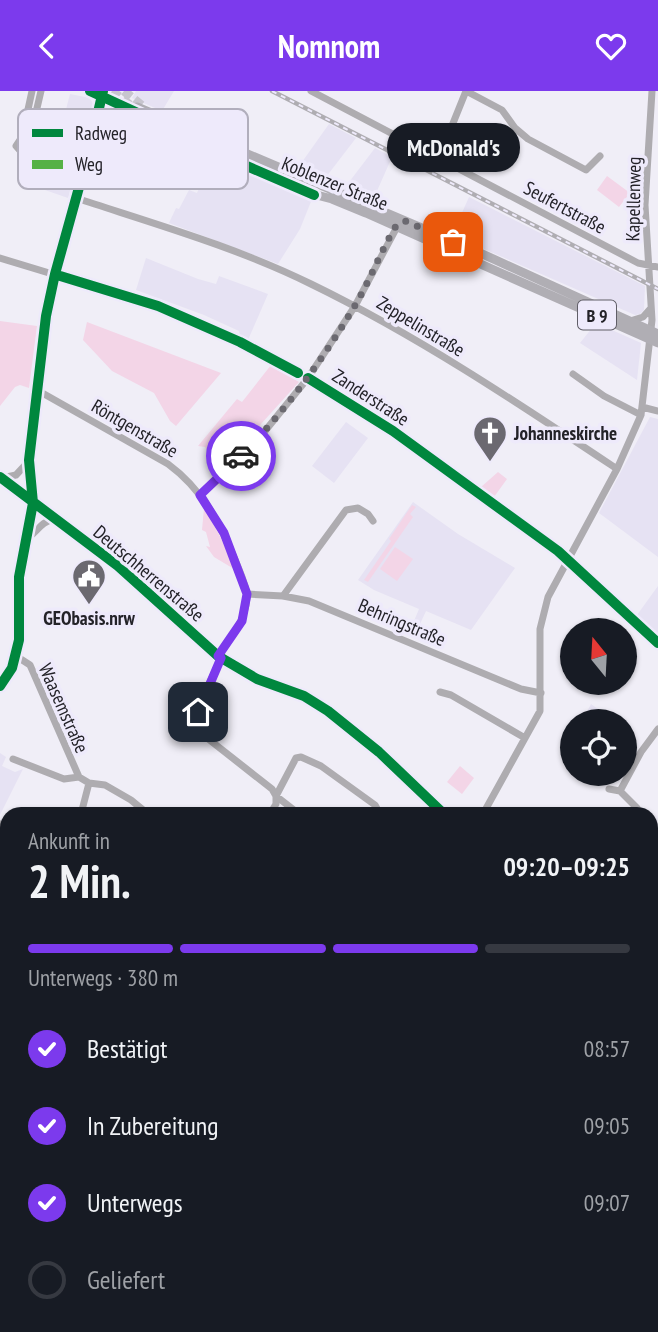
<!DOCTYPE html>
<html lang="de">
<meta charset="utf-8">
<style>
body{margin:0;font-family:"PT Sans Narrow",sans-serif;background:#242831;color:#f1f3f6;height:100vh;display:flex;flex-direction:column;font-size:26px;white-space:nowrap}
*{box-sizing:border-box;margin:0}
p{font-size:23px;color:#9ea1a6}
.icon{flex:none;width:38px;height:38px;fill:none;stroke:currentColor;stroke-width:2;stroke-linecap:round;stroke-linejoin:round}
.map{position:relative;flex:1;overflow:hidden}
.drawer{position:absolute;left:0px;top:716px;width:658px;height:527px;display:flex;flex-direction:column;background:#171b24;border-radius:21px 21px 0 0;box-shadow:0 2px 5px #0004}
.drawer>*{flex:none}
.needle{width:46px;rotate:342deg}
.controls{position:absolute;left:560px;top:527px;display:grid;gap:14px}
.controls a{display:grid;place-items:center;width:77px;height:77px;border-radius:50%;background:#171b24;box-shadow:0 2px 5px #0004;font-size:35px}
.pin{position:absolute;display:grid;place-items:center;width:60px;height:60px;color:#fff;margin:-30px;border-radius:14px;box-shadow:0 4px 10px #0006}
.courier{position:absolute;display:grid;place-items:center;width:70px;height:70px;margin:-35px;border:5px solid #7c3aed;border-radius:50%;background:#fff;color:#222;box-shadow:0 2px 9px #0007}
.bubble{position:absolute;height:49px;border-radius:24px;background:#171b24;box-shadow:0 2px 5px #0004;font-size:23px;font-weight:600;line-height:49px;text-align:center}
.head em{font-style:normal;font-weight:600}
.head div{display:flex;flex-direction:column-reverse}
.head{display:flex;align-items:center;justify-content:space-between;height:119px;padding:0 28px}
h1{font-size:46px;font-weight:600;line-height:52px}
.bar{display:grid;grid-template-columns:repeat(4,1fr);gap:10px 7px;align-content:center;height:84px;padding:0 28px}
.bar i{height:9px;border-radius:5px;background:#363941}
.bar .on{background:#7c3aed}
.bar p{grid-column:span 4}
ol{padding:0 28px;list-style:none}
li{display:flex;align-items:center;gap:21px;height:77px}
li p{margin-inline-start:auto}
li .icon{padding:7px;border-radius:50%;background:#7c3aed;color:#fff;stroke-width:4}
li:last-child{color:#9ea1a6}
li i{width:38px;height:38px;border:4px solid #363941;border-radius:50%}
header{display:flex;justify-content:space-between;align-items:center;height:91px;padding:0 28px;background:#7c3aed;color:#fff;font-size:32px;font-weight:600}
.map>svg:first-child{display:block}
.built{fill:#e6e2f3}
.green{fill:#f3d5e7}
.lines{fill:none;stroke-linecap:round;stroke-linejoin:round}
.major-tunnel{stroke:#c7c5ce;stroke-width:9;stroke-dasharray:9 4.5;stroke-linecap:butt}
.minor{stroke:#aeacb0;stroke-width:7}
.major{stroke:#b0aeb4;stroke-width:9}
.rail-casing{stroke:#afadb2;stroke-width:4.5}
.rail{stroke:#eeeafb;stroke-width:2;stroke-dasharray:5;stroke-linecap:butt}
.quiet{stroke:#55b145;stroke-width:9;stroke-dasharray:18 9;stroke-linecap:butt}
.cycleway-casing{stroke:#eeeafb;stroke-width:15}
.cycleway{stroke:#00873e;stroke-width:10}
.done{stroke:#6b6970;stroke-width:7;stroke-dasharray:0 12.6}
.route{stroke:#7c3aed;stroke-width:9}
.labels{text-anchor:middle;dominant-baseline:central;stroke-width:7;stroke-linejoin:round;paint-order:stroke}
.shield{fill:#eeeafb;stroke:#605e67;stroke-width:2}
.shield-label{font-size:18px;font-weight:bold;fill:#232228}
.street-label{font-size:19px;fill:#232228;stroke:#eeeafb}
.poi-label{font-size:19px;font-weight:bold;fill:#232228;stroke:#eeeafb;text-anchor:start}
.key{fill:#eeeafb;stroke:#b1aebc;stroke-width:2}
.key-label{font-size:19px;fill:#232228}
</style>
<header><svg class="icon" aria-label="back" viewBox="0 0 24 24"><path d="M15 5l-7 7 7 7"/></svg>Nomnom<svg class="icon" aria-label="heart" viewBox="0 0 24 24"><path d="M12 20l-8-8c-3-5 5-10 8-4 3-6 11-1 8 4z"/></svg></header>
<div class="map">
<svg width="658" height="1241" viewBox="0 0 658 1241">
<rect width="100%" height="100%" fill="#f0eef7"/>
<path class="built" d="M136,0H174L162,20L132,7Z
M70,3L90,7L93,13L68,107L45,99Z
M329,33L356,47L323,90L297,78Z
M375,57L392,66L373,109L343,99Z
M213,66L312,108L300,138L278,173L169,132L176,117L179,118L189,99L197,102Z
M469,106L645,195L644,219L640,223L635,224L452,144Z
M146,167L198,188L216,193L219,185L268,203L248,249L240,245L239,240L204,224L136,199Z
M596,232L641,252L637,289L580,252Z
M650,326L658,328V466L599,422Z
M346,331L368,347L334,392L312,375Z
M413,411L458,443L515,477L471,539L426,520L415,544L409,542L419,518L374,499L358,489Z
M658,495V544L637,524Z
M591,613L614,629L613,630H582Z
M0,662L6,666L2,675L15,681L23,678L0,724Z"/>
<path class="green" d="M607,85L630,102L619,116L597,99Z
M0,230L37,235L29,297L20,294L15,296L0,315Z
M87,231L221,282L176,335L170,330L154,302L112,280L83,249Z
M271,274L299,291L223,375L205,356L198,355L237,308L242,311Z
M498,381L507,388L494,406L481,396Z
M412,414L416,416L410,423L413,426L368,491L364,489L391,450L389,448Z
M204,417L221,447L234,478L214,466L206,455L210,456L206,441L202,439Z
M395,456L413,468L397,490L380,478Z
M460,675L474,687L462,703L447,691Z
M0,1072L7,1074V1104L0,1101Z
M0,1168L7,1193V1236H17V1241H0Z
M651,1174L658,1182V1241H438L450,1236H651Z"/>
<g class="lines">
<path class="major-tunnel" d="M112,0L135,18
M124,0L145,17"/>
<path class="minor" d="M32,0L22,46L16,55L23,63L30,62L33,57L30,47L41,0
M311,0L638,172L658,176
M466,0L502,19L515,37L528,48L586,79L600,65
M439,67L466,0
M76,107C155,133 236,156 311,193C418,245 518,312 617,378
M0,167L158,215L240,251L308,287L393,340L558,460L658,552
M630,230L643,226L651,217
M573,283L604,305L641,324
M37,299L168,373C202,398 220,432 236,471C240,481 247,495 247,507C245,530 231,547 218,565
M642,316L658,320
M0,386L118,475L218,565L257,588L304,605L328,620L379,661L444,723
M2,387L16,384L29,370
M200,404L265,340L308,287L355,215L398,134
M26,448C37,442 40,431 54,428
M247,503L283,505L309,510L521,598L541,602
M283,505L346,419L358,417L368,423L373,430
M16,565L30,574L79,686
M221,567C212,590 191,618 202,643L272,698L276,705L299,723
M0,595L12,577L19,549V486L33,412L29,369L46,225L55,183L103,5L90,0
M440,601L451,604L525,647
M13,668L64,688L79,686L89,692L105,694L131,709L148,723
M609,698L620,700
M637,717L620,700L641,661L658,638
M81,723L89,692
M270,723L276,713V705L296,667L301,666L321,675L375,714L380,723
M483,723L540,620V538L548,506L617,378L641,324L652,229L645,114L652,0
M0,733L7,737
M651,863L658,856
M651,929L658,923
M651,937L658,942
M0,965L7,941
M651,1000L658,988
M651,1017L658,1031
M0,1021L7,1024
M651,1082L658,1086
M0,1146L7,1168
M651,1169L658,1176
M21,1236L22,1241
M245,1236L246,1241
M149,1241L151,1236
M271,1241L274,1236"/>
<path class="major" d="M103,5L191,51L309,102L332,108L366,122L658,252
M137,16L478,161L658,243"/>
<g class="rail-casing">
<path id="rail" d="M272,0L658,198"/>
</g>
<use href="#rail" class="rail"/>
<path class="quiet" d="M0,858L7,866"/>
<g class="cycleway-casing">
<path id="cycleway" d="M90,0L153,29L191,51L314,104
M57,184L158,215L240,251L298,282
M308,287L393,340L558,460L658,552
M0,386L118,475L218,565L257,588L304,605L328,620L379,661L444,723
M0,595L12,577L19,549V486L33,412L29,369L46,225L55,183L88,64L103,0"/>
</g>
<use href="#cycleway" class="cycleway"/>
</g>
<g class="lines">
<path class="done" d="M241,365C285,320 322,270 354,216C370,190 380,161 396,135L405,130L453,151"/>
<path class="route" d="M198,621L221,567L218,565L242,530L247,503L224,442L200,404L241,365"/>
</g>
<defs>
<g id="church-pin" transform="scale(1.75)"><path d="M0 17L-7.5 6A9.5 9.5 0 1 1 7.5 6Z" fill="#6b6970" stroke="#eeeafb"/><path d="M-1.2-6h2.4v3.5h3.3v2.4h-3.3V6h-2.4V-.1h-3.3v-2.4h3.3Z" fill="#fff"/></g>
<g id="civic-pin" transform="scale(1.75)"><path d="M0 17L-7.5 6A9.5 9.5 0 1 1 7.5 6Z" fill="#6b6970" stroke="#eeeafb"/><path d="M-.6-6.5H3V-4.5H.6V-3L4-1V1h2V6H-6V1h2V-1L-.6-3ZM-1.2 2.5V6h2.4V2.5Z" fill="#fff"/></g>
</defs>
<g fill-rule="evenodd">
<use href="#church-pin" x="490" y="342"/>
<use href="#civic-pin" x="89" y="485"/>
</g>
<g class="labels">
<rect class="shield" x="578" y="209.5" width="38" height="29" rx="5"/>
<g class="shield-label">
<text x="597" y="224">B 9</text>
</g>
<g class="street-label">
<text transform="translate(335 92) rotate(22)">Koblenzer Straße</text>
<text transform="translate(633 108) rotate(-89)">Kapellenweg</text>
<text transform="translate(565 116) rotate(28)">Seufertstraße</text>
<text transform="translate(421 235) rotate(31)">Zeppelinstraße</text>
<text transform="translate(371 306) rotate(33)">Zanderstraße</text>
<text transform="translate(135 337) rotate(30)">Röntgenstraße</text>
<text transform="translate(149 482) rotate(40)">Deutschherrenstraße</text>
<text transform="translate(402 531) rotate(23)">Behringstraße</text>
<text transform="translate(64 617) rotate(66)">Waasemstraße</text>
</g>
<g class="poi-label">
<text x="514" y="342">Johanneskirche</text>
<text x="89" y="527" text-anchor="middle">GEObasis.nrw</text>
</g>
</g>
<rect x="18" y="18" width="230" height="80" rx="10" class="key"/>
<rect x="32" y="38" width="31" height="8" fill="#00873e"/>
<rect x="32" y="69" width="31" height="9" fill="#55b145"/>
<g class="key-label">
<text x="75" y="49">Radweg</text>
<text x="75" y="80">Weg</text>
</g>
</svg>
<div class="controls">
<a><svg class="needle" viewBox="-14 -14 28 28"><path d="M0-13l5 13h-10z" fill="#e53935"/><path d="M0 13l5-13h-10z" fill="#9ea1a6"/></svg></a>
<a><svg class="icon" aria-label="locate" viewBox="0 0 24 24"><circle cx="12" cy="12" r="6"/><path d="M12 2v4M12 18v4M2 12h4M18 12h4"/></svg></a>
</div>
<div class="pin" style="left:453px;top:151px;background:#ea580c"><svg class="icon" aria-label="bag" viewBox="0 0 24 24"><path d="M5 8h14l-1 12H6zM9 8a3 3 0 0 1 6 0"/></svg></div>
<div class="pin" style="left:198px;top:621px;background:#1f2937"><svg class="icon" aria-label="home" viewBox="0 0 24 24"><path d="M3 11l9-7 9 7M6 9v11h12V9"/></svg></div>
<div class="courier" style="left:241px;top:365px"><svg class="icon" aria-label="car" viewBox="0 0 24 24"><path d="M5 17H2v-5l4-1 3-4h7l3 4 3 1v5h-3M9 17h6M6 11h13"/><circle cx="7" cy="17" r="2"/><circle cx="17" cy="17" r="2"/></svg></div>
<div class="bubble" style="left:387px;top:32px;width:133px">McDonald's</div>
<section class="drawer">
<div class="head"><div><h1>2 Min.</h1><p>Ankunft in</p></div><em>09:20–09:25</em></div>
<div class="bar"><i class="on"></i><i class="on"></i><i class="on"></i><i></i><p>Unterwegs · 380 m</p></div>
<ol>
<li><svg class="icon" aria-label="check" viewBox="0 0 24 24"><path d="M5 12l5 5 9-10"/></svg>Bestätigt<p>08:57</p></li>
<li><svg class="icon" aria-label="check" viewBox="0 0 24 24"><path d="M5 12l5 5 9-10"/></svg>In Zubereitung<p>09:05</p></li>
<li><svg class="icon" aria-label="check" viewBox="0 0 24 24"><path d="M5 12l5 5 9-10"/></svg>Unterwegs<p>09:07</p></li>
<li><i></i>Geliefert</li>
</ol>
</section>
</div>
